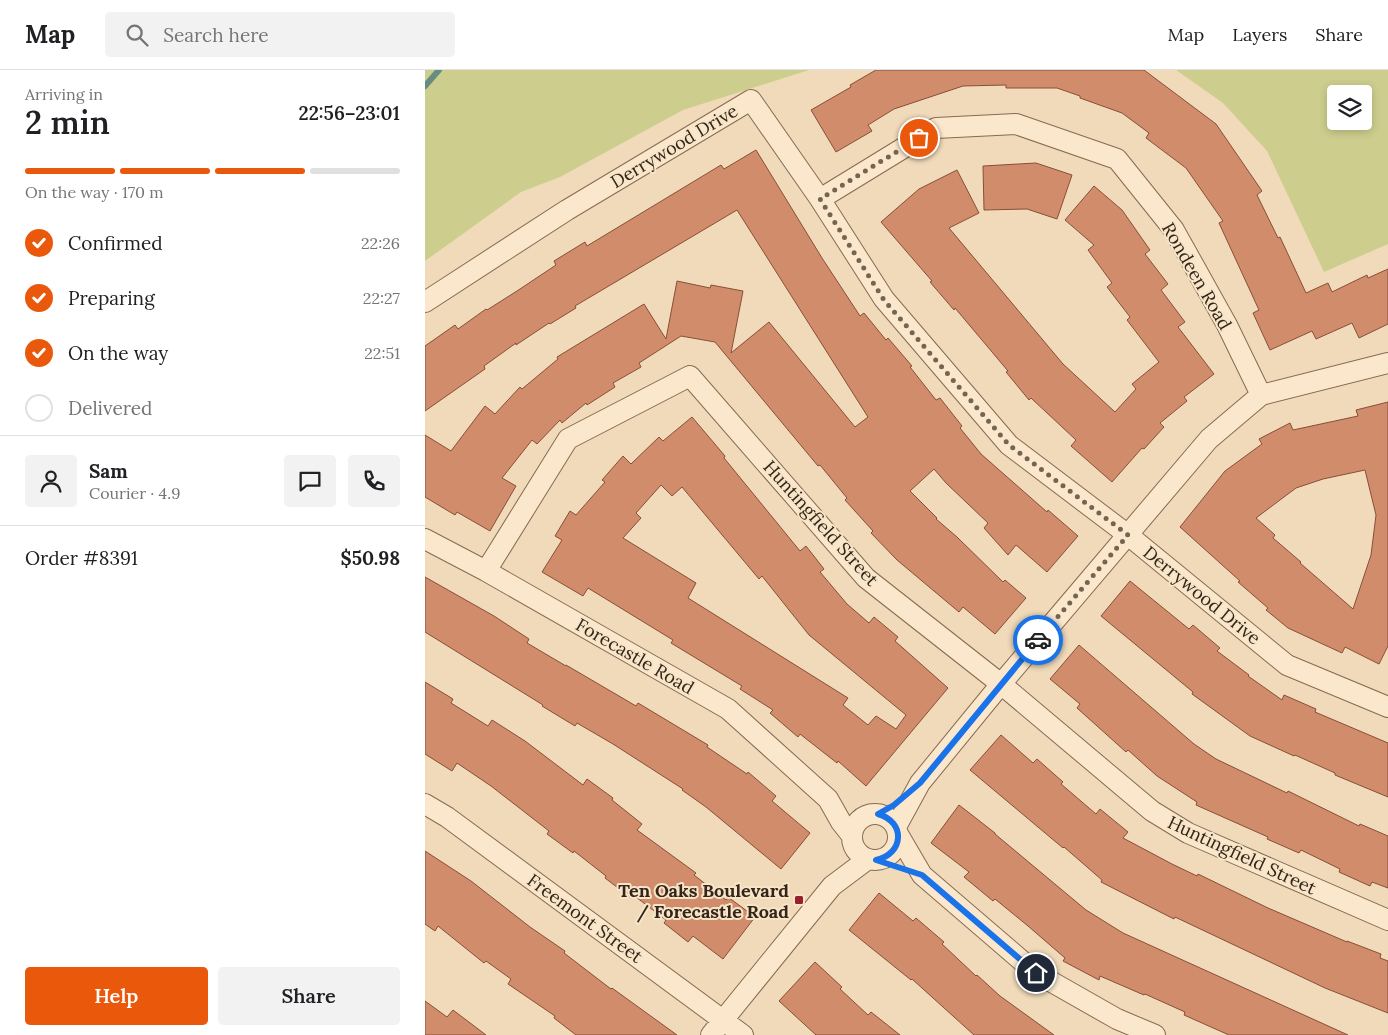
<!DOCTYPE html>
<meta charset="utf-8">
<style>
body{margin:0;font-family:Lora,serif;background:#f2f2f2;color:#202124;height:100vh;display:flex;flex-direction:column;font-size:19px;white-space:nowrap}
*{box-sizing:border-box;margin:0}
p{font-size:16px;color:#757577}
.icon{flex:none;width:28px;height:28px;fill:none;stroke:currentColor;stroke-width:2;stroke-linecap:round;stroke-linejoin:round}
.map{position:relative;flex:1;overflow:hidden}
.side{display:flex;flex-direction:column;background:#fff;width:425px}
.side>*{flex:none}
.tools{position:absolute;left:902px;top:15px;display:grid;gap:10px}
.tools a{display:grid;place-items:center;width:45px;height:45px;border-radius:5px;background:#fff;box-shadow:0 2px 8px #0003;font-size:25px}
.pin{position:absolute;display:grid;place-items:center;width:42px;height:42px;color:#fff;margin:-21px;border:2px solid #fff;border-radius:50%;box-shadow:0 1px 5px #0007}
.courier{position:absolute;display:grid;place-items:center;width:50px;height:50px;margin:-25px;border:4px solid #1a73e8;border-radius:50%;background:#fff;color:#222;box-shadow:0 1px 6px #0007}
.summary em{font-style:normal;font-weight:600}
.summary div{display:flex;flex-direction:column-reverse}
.summary{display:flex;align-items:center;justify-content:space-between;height:85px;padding:0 25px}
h1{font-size:32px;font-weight:600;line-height:38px}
.bar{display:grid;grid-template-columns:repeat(4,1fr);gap:8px 5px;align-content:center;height:60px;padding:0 25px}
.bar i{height:6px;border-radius:4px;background:#e0e0e0}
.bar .active{background:#ea580c}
.bar p{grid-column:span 4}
.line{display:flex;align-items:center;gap:12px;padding:0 25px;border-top:1px solid #e0e0e0}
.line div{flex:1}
.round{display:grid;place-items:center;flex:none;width:52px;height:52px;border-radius:5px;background:#f2f2f2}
ol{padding:0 25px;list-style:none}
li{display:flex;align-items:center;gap:15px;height:55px}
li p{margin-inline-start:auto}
li .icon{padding:5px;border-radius:50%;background:#ea580c;color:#fff;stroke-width:4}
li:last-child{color:#757577}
li i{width:28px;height:28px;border:2px solid #e0e0e0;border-radius:50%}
.action{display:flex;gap:10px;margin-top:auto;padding:10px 25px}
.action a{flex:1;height:58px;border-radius:5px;background:#ea580c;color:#fff;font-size:20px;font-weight:600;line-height:58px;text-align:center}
.action a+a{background:#f2f2f2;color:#202124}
header{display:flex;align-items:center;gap:30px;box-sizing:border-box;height:70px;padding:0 25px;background:#fff;border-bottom:1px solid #e0e0e0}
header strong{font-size:24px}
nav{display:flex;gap:28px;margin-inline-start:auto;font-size:18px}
.search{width:350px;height:45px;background:#f2f2f2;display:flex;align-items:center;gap:12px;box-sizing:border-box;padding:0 18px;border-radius:5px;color:#757577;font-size:19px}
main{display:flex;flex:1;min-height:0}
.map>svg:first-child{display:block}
.green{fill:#cdce8d;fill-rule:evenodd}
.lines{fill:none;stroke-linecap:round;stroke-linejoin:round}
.stream{stroke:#668d80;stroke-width:6}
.building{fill:#d18c6c;stroke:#884f37;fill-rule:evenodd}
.minor-casing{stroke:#876a53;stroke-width:22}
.minor{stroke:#fbe8cc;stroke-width:20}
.done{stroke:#766451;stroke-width:5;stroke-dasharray:0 9}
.route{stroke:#1a73e8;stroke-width:6}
.poi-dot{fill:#9a1f2c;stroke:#f7e5c8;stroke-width:2}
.labels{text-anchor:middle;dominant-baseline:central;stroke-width:4;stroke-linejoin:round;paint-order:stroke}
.street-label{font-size:18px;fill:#352419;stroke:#f7e5c8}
.poi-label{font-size:18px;font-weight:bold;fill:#352419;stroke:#f7e5c8;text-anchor:end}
</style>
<header>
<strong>Map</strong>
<div class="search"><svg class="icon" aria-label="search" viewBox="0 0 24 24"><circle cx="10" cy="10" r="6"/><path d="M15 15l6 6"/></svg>Search here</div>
<nav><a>Map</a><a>Layers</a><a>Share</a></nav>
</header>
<main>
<section class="side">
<div class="summary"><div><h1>2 min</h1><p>Arriving in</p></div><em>22:56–23:01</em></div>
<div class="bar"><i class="active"></i><i class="active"></i><i class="active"></i><i></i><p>On the way · 170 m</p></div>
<ol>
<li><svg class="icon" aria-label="check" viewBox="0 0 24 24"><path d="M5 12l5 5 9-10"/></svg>Confirmed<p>22:26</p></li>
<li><svg class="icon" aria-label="check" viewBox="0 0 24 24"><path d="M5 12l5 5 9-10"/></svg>Preparing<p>22:27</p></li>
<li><svg class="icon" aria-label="check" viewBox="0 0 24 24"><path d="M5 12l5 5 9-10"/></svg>On the way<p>22:51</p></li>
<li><i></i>Delivered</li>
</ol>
<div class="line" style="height:90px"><a class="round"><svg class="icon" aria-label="person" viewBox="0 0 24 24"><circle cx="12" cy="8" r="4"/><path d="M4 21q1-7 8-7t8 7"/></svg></a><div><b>Sam</b><p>Courier · 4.9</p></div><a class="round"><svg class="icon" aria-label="chat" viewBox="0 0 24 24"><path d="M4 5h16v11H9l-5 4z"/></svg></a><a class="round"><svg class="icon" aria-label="phone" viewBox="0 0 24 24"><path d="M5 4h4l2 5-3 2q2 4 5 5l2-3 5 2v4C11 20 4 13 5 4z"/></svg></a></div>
<div class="line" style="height:65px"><div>Order #8391</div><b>$50.98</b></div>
<div class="action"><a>Help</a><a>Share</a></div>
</section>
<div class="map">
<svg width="963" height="965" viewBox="0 0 963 965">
<rect width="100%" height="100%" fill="#f0dab9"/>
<path class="green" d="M0,0H384L258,40L135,107L96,122L0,191Z
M751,0H963V174L899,202L842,81L798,33ZM911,24H939V51H911Z"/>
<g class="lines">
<path class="stream" d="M0,16L14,0"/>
</g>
<path class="building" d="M451,0H719L791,54L837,121L832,125L853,168L855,167L881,223L903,213L907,222L942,205L943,208L963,199V254L934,268L927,253L891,269L887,261L845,280L828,243L834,240L794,153L798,151L761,98L721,68L724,63L697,43L655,28V26L632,18H581V15L538,16L469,39L443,55L447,61L411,82L386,40L426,17L425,15Z
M331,80L397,188L435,246L439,243L461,270L463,268L487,296L485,297L511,330L515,328L537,356L535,358L556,384L622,442L623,440L653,466L622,502L591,475L583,485L559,458L563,453L521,413L509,399L485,421L512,448L511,449L532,467L578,512L580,510L601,528L570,564L538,537L534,542L472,490L446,463L448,461L420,430L422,428L395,395L393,396L290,272L256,266L214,293L216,297L188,313L190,317L162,335L161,333L137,353L135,350L112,374L107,370L77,408L91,416L65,461L32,442L30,445L0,427V365L26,381L60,336L70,344L95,317L97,319L133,289L132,287L219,234L241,269L252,211L285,218L286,215L318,221L306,283L344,252L430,357L443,347L312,140L150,236L151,238L125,254L124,253L91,275V273L59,296L60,299L0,341V276L30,255L33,259L61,239L62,240L92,221L131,195L129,191L160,172L162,176L296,95L299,99Z
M611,93L647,105L632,149L602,139L559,140L558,96Z
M532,100L554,143L524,158L638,294L690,342L711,319L707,314L734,292L702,250L705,247L682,217L687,213L663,180L669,175L640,150L669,116L697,140L725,180L720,184L743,214L736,220L760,252L753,257L789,304L759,327L762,331L735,353L739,357L719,379L717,378L687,412L646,376L651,370L606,328L604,330L581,302L583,301L530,238L529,240L505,212L507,211L456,152L494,119Z
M963,332V576L954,594L920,577L917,583L863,558L841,540L843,538L813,512L815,511L755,457L800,401L837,374L834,369L865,353L868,360L933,346L931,340ZM940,400L951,445L946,485L928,539L875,493L876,492L848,468L850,465L831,448L871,418L898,409Z
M267,347L300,386L299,388L375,481L381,476L399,499L395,502L422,534L444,553L449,547L473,567L470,571L523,618L441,716L413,691L412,693L375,664L373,667L345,643L348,640L315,619L317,616L246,573L248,570L163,518L158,526L117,502L137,470L130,466L145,441L151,445L180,412L177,410L198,386L206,394L234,367L238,371ZM236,415L247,426L257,417L334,509L337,506L384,565L481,645L471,659L451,646L443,655L418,635L423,628L263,528L271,513L198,468L216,448L211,443Z
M0,507L69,546L104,569L102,573L141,596V595L211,636L213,633L283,675L282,677L322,704L323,702L351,726L347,731L385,763L356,799L281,737L257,720L258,719L188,674L152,653L150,656L117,636L118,635L0,562Z
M705,511L764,559L768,555L795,578L792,581L824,605L823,606L857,630L859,625L891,639L890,642L963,673V727L910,705V703L870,685L869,686L825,666L767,624L768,622L676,546Z
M654,575L769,674L791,689L862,723L863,721L934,756L935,754L963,766V818L947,812L945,816L914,802L915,799L876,780L874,783L842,769L843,767L771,735L772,732L732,706L703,680L701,682L652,638L655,634L625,609Z
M0,612L28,629L26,633L63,656L67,650L100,671L158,715L162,709L188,728L187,730L217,754L212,760L271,803L269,805L301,830L303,827L330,847L298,889L268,866L263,872L239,853L241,850L207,824L205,827L180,808L181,806L149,781L148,783L122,764L124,761L66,716L32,693L27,701L0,684Z
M576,665L608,693L612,689L638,712L636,714L671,744L675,739L703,762L698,768L747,794L772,806L773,804L843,838L922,872V871L956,884L955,888L963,891V943L900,918L750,847L749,849L676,812L677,810L639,777L638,778L545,700Z
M534,735L570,763V764L661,840L698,863L923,965H804L759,945L760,942L720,924L719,925L675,906L674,910L638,891L640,888L603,856L570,829L568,831L539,807L544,802L506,773Z
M0,781L46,811L105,857L140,881L139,883L186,919L187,918L252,965H151L129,948L130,946L83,914L86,909L61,891L59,893L13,856L10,861L0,854Z
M454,823L488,851L491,848L519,872L517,874L551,906L552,905L575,926L629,965H549L487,909L486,910L424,860Z
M390,892L417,917L415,919L443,945L446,942L475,965H391L354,931Z
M0,931L22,947L28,940L61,965H0Z"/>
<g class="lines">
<g class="minor-casing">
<path id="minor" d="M395,129L511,58L591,54L692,89L749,160L802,255L836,325
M0,232L142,140L326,30L395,129L459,229L584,375L703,465L862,595L963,637
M0,469L61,501L303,639L403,729L416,752L427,766
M61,501L143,369L265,306L441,508L576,614L727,741L763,763L963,850
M0,734L22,747L318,965
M427 767a23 23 0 1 1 46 0a23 23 0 1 1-46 0Z
M471,757L495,713L576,614L784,369L836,325L963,293
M473,764L497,805L611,903L692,949L730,965
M286,965L407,816L443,789"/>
</g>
<use href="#minor" class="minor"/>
</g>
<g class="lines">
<path class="done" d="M494,68L395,129L459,230L584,375L703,465L613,570"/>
<path class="route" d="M611,903L497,805L451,790C479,784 481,752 453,744L469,735L495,713L613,570"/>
</g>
<rect class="poi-dot" x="369" y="825" width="10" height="10" rx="2.5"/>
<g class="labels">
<g class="street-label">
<text transform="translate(249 76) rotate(-31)">Derrywood Drive</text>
<text transform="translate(772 206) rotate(60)">Rondeen Road</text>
<text transform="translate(396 453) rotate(48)">Huntingfield Street</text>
<text transform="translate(777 525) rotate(39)">Derrywood Drive</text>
<text transform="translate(210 586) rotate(30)">Forecastle Road</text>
<text transform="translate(817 785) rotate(25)">Huntingfield Street</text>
<text transform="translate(160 848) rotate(36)">Freemont Street</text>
</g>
<g class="poi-label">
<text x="364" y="820">Ten Oaks Boulevard<tspan x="364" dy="21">/ Forecastle Road</tspan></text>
</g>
</g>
</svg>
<div class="tools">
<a><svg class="icon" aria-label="layers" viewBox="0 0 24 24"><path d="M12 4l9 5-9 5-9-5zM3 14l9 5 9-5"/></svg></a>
</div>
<div class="pin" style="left:494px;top:68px;background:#ea580c"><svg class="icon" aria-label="bag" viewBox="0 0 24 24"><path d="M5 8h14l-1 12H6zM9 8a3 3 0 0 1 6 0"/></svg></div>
<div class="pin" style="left:611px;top:903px;background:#1f2937"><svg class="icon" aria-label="home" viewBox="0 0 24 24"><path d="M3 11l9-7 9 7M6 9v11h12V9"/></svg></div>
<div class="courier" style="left:613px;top:570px"><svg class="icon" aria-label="car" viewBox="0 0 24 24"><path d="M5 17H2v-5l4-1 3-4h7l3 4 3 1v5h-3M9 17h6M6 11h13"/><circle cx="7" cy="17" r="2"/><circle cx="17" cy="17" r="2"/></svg></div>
</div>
</main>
